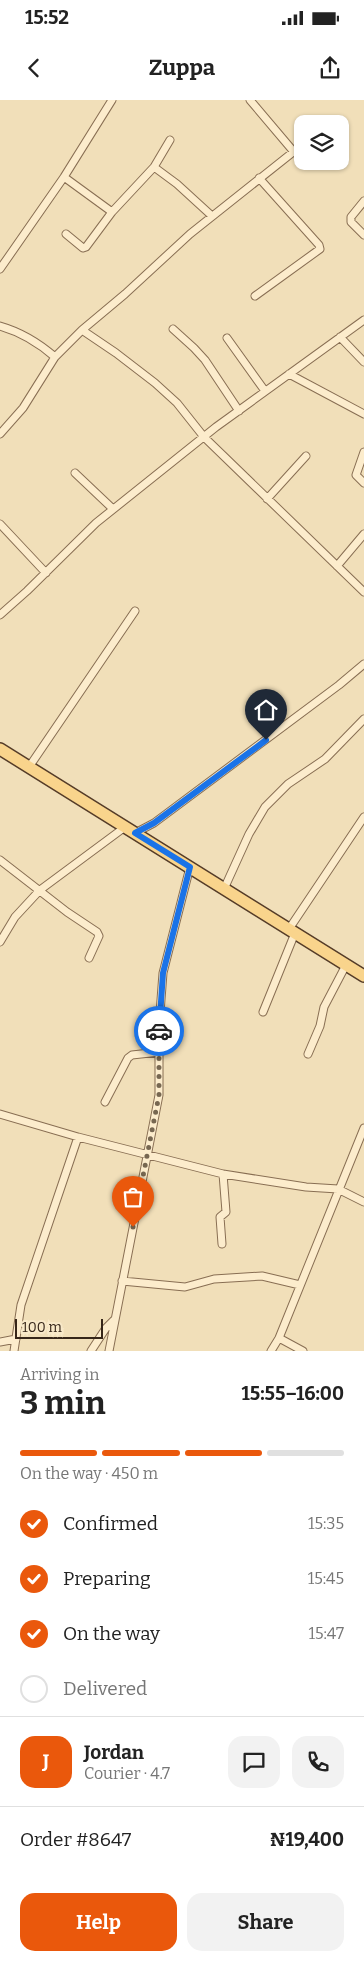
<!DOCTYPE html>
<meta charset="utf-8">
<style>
body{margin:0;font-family:Bitter,serif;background:#f2f2f2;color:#222;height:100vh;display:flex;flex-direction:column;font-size:19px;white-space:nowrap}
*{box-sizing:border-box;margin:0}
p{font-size:16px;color:#767676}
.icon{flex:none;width:28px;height:28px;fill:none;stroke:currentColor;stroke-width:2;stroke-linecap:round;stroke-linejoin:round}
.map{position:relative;height:1251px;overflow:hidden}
.drawer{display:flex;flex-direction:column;background:#fff;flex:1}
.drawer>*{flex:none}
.controls{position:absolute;left:294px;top:15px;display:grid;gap:10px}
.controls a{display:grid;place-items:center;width:55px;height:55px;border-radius:10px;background:#fff;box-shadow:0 1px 4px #0004;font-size:25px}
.scale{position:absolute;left:15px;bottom:12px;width:88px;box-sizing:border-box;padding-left:5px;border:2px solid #362619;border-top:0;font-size:14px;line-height:18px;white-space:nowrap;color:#362619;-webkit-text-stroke:4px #f8e9c9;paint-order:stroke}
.pin{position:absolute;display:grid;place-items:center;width:42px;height:42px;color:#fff;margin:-51px -21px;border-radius:50% 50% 50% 0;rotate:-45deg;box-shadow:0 0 5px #0007}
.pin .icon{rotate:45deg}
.courier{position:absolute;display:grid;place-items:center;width:50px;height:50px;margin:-25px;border:4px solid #1a73e8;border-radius:50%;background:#fff;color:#222;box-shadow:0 1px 6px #0007}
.summary em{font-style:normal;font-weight:700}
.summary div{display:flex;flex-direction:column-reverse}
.summary{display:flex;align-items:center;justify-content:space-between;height:85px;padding:0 20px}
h1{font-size:32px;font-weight:700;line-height:38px}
.bar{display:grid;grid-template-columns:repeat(4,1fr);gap:8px 5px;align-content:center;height:60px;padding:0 20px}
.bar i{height:6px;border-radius:4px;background:#e0e0e0}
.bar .selected{background:#ea580c}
.bar p{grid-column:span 4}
.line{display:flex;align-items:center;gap:12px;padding:0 20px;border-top:1px solid #e0e0e0}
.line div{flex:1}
.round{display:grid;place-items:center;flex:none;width:52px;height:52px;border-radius:15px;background:#f2f2f2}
ol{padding:0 20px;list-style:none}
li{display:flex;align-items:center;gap:15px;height:55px}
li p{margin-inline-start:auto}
li .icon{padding:5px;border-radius:50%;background:#ea580c;color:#fff;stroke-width:4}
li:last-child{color:#767676}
li i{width:28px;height:28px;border:2px solid #e0e0e0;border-radius:50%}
.primary-button{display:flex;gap:10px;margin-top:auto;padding:10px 20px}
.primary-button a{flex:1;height:58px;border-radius:15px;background:#ea580c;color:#fff;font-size:20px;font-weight:700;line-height:58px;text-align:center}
.primary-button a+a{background:#f2f2f2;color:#222}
.status{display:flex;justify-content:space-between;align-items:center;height:35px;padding:0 25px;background:#fff;direction:ltr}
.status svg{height:14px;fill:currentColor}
header{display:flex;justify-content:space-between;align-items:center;height:65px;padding:0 20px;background:#fff;font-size:22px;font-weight:700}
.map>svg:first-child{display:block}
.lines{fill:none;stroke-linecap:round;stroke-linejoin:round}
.street-casing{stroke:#886e53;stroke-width:9}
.primary-casing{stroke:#553c28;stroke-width:14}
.street{stroke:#fceccc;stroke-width:7}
.primary{stroke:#f9d48c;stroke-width:11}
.done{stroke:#776751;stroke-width:5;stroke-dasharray:0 9}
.route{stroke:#1a73e8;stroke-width:6}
</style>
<div class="status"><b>15:52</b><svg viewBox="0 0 49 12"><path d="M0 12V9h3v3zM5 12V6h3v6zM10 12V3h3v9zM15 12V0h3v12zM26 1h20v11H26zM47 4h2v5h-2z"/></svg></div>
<header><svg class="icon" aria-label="back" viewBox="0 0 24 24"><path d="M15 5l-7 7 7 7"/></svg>Zuppa<svg class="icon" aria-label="share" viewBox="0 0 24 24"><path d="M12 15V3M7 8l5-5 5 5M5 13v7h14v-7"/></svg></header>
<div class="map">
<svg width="364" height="1251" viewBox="0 0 364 1251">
<rect width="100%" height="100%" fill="#f1dfb9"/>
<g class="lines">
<g class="street-casing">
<path id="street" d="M250,0L294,52
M170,40L154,67L177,84L212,116
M64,77L112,112
M364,101L351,117V122L364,135
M66,134L83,148L86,147L112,112L154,67
M0,169L64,77L112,0
M255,196L320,149L319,145L259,78
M0,226C21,232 39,243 55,257
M173,229L194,248L205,260L239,311
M82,230L116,253L155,283L177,303L204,337L364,492
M340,237L364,262
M227,238L265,291
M289,274L364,314
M0,334L23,308L55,257L82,230L125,194L190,134L302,45
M364,352L356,375L364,383
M75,373L113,409
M267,399L306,356
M0,424L46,473
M337,466L364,434
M0,515L27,491L96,423L216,327L364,220
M29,667L135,511
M135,733L154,723L339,585L364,564
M0,760L67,812L97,832L99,836L89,858
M224,789L249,734L265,707L288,684L325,659L364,619
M289,829L364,717
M0,842L15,817L40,790L125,727
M263,912L295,833
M308,954L320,926L324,907L346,865
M105,1002L128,958L132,955L159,952
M0,1014L78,1037L223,1074L306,1087L338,1089L364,1102
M222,1144L220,1117L226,1112L223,1074
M122,1181L185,1187L214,1179L262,1176L300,1185
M279,1238L303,1251
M0,1242L16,1239
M14,1251L21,1205L78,1037
M91,1251L106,1228L114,1220
M109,1251L159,995V926L163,873L190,767
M271,1251L279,1238L364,1028"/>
</g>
<g class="primary-casing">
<path id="primary" d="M0,649L364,876"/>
</g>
<use href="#street" class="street"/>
<use href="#primary" class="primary"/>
</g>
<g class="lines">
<path class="done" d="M133,1127L159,995V931"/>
<path class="route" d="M159,931L163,873L190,767L135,733L154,723L266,640"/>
</g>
</svg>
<div class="controls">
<a><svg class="icon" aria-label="layers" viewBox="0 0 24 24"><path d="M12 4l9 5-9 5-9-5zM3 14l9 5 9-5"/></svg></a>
</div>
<div class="scale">100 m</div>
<div class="pin" style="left:133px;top:1127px;background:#ea580c"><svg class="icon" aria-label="bag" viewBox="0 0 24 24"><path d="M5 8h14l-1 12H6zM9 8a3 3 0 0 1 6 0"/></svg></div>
<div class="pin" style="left:266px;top:640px;background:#1f2937"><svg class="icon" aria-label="home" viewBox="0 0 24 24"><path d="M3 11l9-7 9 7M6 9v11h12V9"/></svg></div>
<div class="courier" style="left:159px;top:931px"><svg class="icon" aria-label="car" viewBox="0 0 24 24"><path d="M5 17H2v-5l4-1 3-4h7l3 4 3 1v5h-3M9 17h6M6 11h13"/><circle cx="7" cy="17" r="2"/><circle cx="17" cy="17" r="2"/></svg></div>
</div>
<section class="drawer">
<div class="summary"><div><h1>3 min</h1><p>Arriving in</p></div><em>15:55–16:00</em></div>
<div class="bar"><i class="selected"></i><i class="selected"></i><i class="selected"></i><i></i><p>On the way · 450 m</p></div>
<ol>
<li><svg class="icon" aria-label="check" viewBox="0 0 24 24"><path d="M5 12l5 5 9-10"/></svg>Confirmed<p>15:35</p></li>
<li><svg class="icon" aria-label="check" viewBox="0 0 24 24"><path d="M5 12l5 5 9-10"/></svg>Preparing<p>15:45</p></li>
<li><svg class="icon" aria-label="check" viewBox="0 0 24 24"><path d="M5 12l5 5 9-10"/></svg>On the way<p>15:47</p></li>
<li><i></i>Delivered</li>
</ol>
<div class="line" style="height:90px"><b class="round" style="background:#ea580c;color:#fff">J</b><div><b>Jordan</b><p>Courier · 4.7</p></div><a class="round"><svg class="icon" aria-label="chat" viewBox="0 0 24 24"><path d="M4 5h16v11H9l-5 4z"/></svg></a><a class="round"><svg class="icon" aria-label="phone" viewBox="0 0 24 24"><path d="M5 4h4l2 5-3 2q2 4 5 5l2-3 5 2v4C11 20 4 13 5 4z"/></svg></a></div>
<div class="line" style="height:65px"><div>Order #8647</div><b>₦19,400</b></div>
<div class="primary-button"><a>Help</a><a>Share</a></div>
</section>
